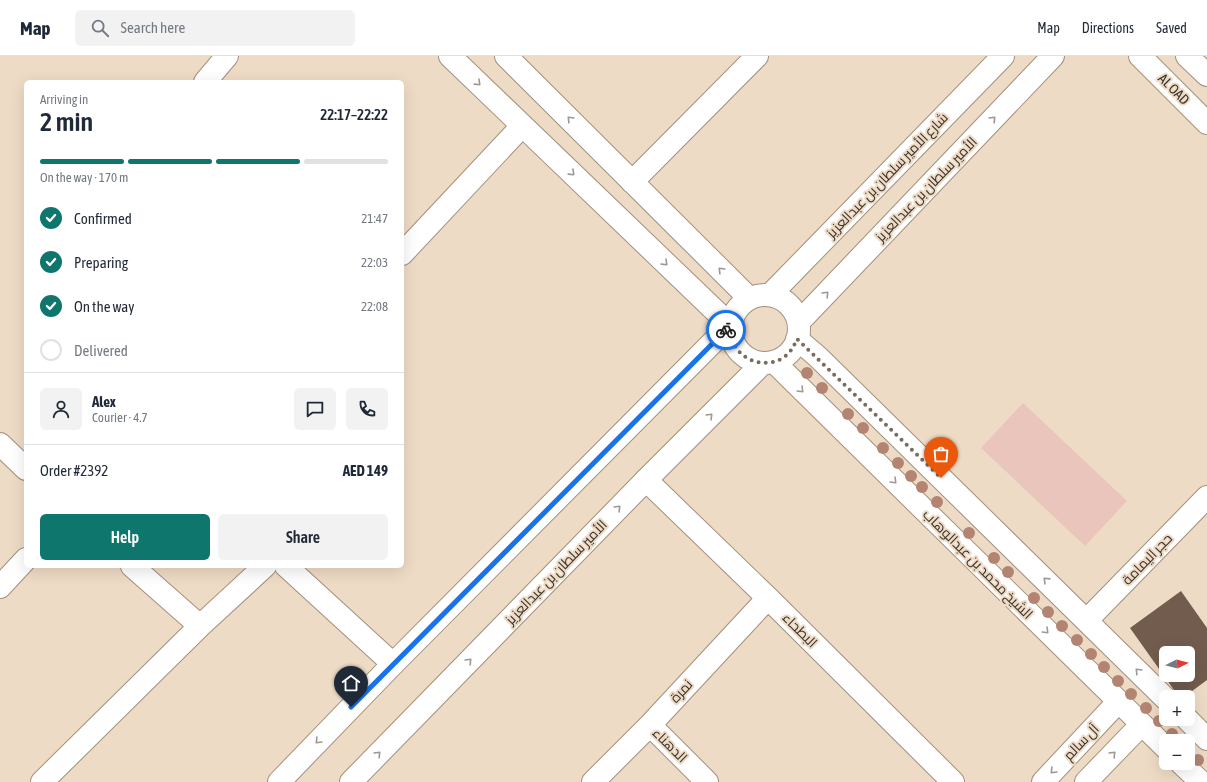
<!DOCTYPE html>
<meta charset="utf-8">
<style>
body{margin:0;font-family:"Asap Condensed",Cairo,sans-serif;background:#f2f2f3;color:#1f2937;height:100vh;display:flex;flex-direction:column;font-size:15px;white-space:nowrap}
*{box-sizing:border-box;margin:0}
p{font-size:13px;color:#747a83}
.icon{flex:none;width:22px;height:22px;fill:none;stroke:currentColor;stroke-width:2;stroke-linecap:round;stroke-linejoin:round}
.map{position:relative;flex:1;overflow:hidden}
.side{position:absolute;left:24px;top:24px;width:380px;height:488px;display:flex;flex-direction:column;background:#fff;border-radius:6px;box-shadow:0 4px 16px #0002}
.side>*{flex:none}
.needle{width:26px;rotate:84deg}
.buttons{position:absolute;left:1159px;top:590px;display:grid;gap:8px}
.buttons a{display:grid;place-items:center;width:36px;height:36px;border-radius:6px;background:#fff;box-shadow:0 4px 16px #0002;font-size:20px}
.pin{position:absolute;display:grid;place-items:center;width:34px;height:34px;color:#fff;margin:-41px -17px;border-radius:50% 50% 50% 0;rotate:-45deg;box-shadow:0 0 4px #0007}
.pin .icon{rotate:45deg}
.courier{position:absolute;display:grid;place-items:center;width:40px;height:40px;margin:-20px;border:3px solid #1a73e8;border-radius:50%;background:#fff;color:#222;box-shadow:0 1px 5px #0007}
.overview em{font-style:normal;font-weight:600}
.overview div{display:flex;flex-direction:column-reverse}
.overview{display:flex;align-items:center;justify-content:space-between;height:68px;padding:0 16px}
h1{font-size:26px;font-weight:600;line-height:30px}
.bar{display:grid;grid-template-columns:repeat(4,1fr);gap:6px 4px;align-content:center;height:48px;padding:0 16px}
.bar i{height:5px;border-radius:3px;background:#e0e1e3}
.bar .active{background:#0f766e}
.bar p{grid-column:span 4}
.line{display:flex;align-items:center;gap:10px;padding:0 16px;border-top:1px solid #e0e1e3}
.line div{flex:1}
.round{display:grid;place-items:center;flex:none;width:42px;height:42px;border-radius:6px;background:#f2f2f3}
ol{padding:0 16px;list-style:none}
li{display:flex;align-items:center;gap:12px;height:44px}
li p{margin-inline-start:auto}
li .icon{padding:4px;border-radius:50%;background:#0f766e;color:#fff;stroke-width:4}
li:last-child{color:#747a83}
li i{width:22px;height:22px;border:2px solid #e0e1e3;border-radius:50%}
.action{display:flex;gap:8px;margin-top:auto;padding:8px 16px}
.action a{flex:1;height:46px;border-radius:6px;background:#0f766e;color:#fff;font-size:16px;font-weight:600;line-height:46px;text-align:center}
.action a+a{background:#f2f2f3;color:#1f2937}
header{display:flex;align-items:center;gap:24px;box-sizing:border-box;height:56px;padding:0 20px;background:#fff;border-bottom:1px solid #e0e1e3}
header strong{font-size:19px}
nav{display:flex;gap:22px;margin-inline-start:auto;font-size:14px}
.search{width:280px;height:36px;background:#f2f2f3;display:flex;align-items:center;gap:10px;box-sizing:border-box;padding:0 14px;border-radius:6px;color:#747a83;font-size:15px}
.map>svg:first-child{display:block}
.green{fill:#e9c5bc}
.building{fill:#725c4e;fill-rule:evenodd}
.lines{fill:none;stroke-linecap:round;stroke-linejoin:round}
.minor-casing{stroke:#a2907c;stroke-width:24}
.major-casing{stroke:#a2907c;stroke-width:24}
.minor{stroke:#fff;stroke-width:22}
.major{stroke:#fff;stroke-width:22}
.tree{fill:#b48472}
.oneway{stroke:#9c9894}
.done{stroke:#786c60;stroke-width:4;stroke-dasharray:0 7.2}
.route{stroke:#1a73e8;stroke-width:5}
.labels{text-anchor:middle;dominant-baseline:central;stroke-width:4;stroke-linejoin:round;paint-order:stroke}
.street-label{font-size:14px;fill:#383129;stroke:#eedbc6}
</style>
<header>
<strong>Map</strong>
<div class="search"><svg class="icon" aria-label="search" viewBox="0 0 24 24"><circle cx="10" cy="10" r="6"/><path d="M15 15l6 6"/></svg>Search here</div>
<nav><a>Map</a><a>Directions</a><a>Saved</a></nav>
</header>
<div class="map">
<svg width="1207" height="726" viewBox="0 0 1207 726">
<rect width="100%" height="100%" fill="#eedbc6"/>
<path class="green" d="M1023,347L1127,445L1085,490L981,392Z"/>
<path class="building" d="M1181,535L1207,572V624L1184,641H1179L1130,572ZM1166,597H1188V619H1166Z"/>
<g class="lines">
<g class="minor-casing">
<path id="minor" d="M450,0L730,269
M506,0L749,242
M1140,0L1207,67
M1187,0L1207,19
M205,26L227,0
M632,126L757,0
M402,198L522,70
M797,283L818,301L1166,643
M774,306L1166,692
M0,388L26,413
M646,424L768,542L953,726
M132,510L200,570
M286,510L393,608
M0,531L26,503
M1087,564L1207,441
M1187,663L1207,683
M650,669L707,726
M1181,707L1201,726
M42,726L200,570L265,510
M593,726L650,669L768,542
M1043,726L1118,646
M1086,726L1141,669"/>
</g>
<g class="major-casing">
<path id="major" d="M771,238L1003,0
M731 273a34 34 0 1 1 68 0a34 34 0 1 1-68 0Z
M799,266L1053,0
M279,726L393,608L730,269
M351,726L646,424L763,307"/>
</g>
<use href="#minor" class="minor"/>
<use href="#major" class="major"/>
</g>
<g class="tree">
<circle cx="807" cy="317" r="6"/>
<circle cx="822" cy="332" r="6"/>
<circle cx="848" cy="358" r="6"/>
<circle cx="863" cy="372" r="6"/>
<circle cx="883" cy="392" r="6"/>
<circle cx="898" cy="407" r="6"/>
<circle cx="911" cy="420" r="6"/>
<circle cx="922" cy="431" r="6"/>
<circle cx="937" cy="446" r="6"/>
<circle cx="969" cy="477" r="6"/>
<circle cx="994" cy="502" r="6"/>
<circle cx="1008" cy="516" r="6"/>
<circle cx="1034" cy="542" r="6"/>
<circle cx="1048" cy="556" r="6"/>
<circle cx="1062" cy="570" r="6"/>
<circle cx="1077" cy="584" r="6"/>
<circle cx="1091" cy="598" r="6"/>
<circle cx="1104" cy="611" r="6"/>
<circle cx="1118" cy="625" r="6"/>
<circle cx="1131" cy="638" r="6"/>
<circle cx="1146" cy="652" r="6"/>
<circle cx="1159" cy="665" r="6"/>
<circle cx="1172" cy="678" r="6"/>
<circle cx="1198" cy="704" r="6"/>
</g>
<defs><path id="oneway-chevron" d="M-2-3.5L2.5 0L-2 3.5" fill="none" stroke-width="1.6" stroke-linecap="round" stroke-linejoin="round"/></defs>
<g class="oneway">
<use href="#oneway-chevron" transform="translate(478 27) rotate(44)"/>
<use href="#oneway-chevron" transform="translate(570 63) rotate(-135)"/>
<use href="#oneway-chevron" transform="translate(993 63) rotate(-46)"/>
<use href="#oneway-chevron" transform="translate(572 117) rotate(44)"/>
<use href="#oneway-chevron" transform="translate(665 207) rotate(44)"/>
<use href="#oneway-chevron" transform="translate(721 214) rotate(-135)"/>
<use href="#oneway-chevron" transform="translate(826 238) rotate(-46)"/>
<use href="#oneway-chevron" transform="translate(801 334) rotate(45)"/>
<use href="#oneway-chevron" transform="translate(710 360) rotate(-45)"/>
<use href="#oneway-chevron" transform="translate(894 425) rotate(45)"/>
<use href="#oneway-chevron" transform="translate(618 452) rotate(-46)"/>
<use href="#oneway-chevron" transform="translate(1046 524) rotate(-136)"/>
<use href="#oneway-chevron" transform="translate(1046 575) rotate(45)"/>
<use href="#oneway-chevron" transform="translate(469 605) rotate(-46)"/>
<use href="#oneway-chevron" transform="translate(1138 615) rotate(-135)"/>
<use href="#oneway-chevron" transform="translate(318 685) rotate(134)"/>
<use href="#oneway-chevron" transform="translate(378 698) rotate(-46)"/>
<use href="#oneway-chevron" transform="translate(1113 698) rotate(-46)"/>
<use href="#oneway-chevron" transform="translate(1053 715) rotate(134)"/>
</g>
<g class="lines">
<path class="done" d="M726,274L730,269C731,277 731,284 735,290C745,307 769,312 784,301C791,296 794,290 797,283L941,422"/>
<path class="route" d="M351,651L726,274"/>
</g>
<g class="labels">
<g class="street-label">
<text transform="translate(1174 33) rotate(45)">AL OAD</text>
<text transform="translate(887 119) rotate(-46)">شارع الأمير سلطان بن عبدالعزيز</text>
<text transform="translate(926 133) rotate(-46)">الأمير سلطان بن عبدالعزيز</text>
<text transform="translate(1147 503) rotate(-46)">حجر اليمامة</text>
<text transform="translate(978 508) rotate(45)">الشيخ محمد بن عبدالوهاب</text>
<text transform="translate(556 516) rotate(-46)">الأمير سلطان بن عبدالعزيز</text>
<text transform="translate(800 574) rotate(45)">البطحاء</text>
<text transform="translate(681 635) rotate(-47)">نمرة</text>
<text transform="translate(1081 686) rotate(-46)">آل سالم</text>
<text transform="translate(670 689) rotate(45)">الدهناء</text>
</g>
</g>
</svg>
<div class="buttons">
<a><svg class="needle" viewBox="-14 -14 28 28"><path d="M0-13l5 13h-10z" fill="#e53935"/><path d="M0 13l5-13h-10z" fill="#747a83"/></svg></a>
<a>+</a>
<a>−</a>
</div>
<div class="pin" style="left:941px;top:422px;background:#ea580c"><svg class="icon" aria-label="bag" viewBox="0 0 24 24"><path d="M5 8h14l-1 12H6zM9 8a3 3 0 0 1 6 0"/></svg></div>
<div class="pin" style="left:351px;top:651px;background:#1f2937"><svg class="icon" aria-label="home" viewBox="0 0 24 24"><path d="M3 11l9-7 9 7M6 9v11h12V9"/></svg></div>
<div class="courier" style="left:726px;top:274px"><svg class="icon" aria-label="bike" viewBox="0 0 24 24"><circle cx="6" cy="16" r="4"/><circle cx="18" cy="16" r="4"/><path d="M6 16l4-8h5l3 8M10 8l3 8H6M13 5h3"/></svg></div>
<section class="side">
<div class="overview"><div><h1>2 min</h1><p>Arriving in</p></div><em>22:17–22:22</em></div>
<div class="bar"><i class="active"></i><i class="active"></i><i class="active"></i><i></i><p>On the way · 170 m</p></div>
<ol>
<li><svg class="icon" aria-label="check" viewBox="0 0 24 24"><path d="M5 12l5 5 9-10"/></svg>Confirmed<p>21:47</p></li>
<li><svg class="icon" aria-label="check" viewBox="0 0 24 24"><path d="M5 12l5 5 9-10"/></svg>Preparing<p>22:03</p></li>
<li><svg class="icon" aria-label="check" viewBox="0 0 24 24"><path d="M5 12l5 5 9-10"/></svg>On the way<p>22:08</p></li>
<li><i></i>Delivered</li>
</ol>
<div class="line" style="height:72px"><a class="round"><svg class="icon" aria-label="person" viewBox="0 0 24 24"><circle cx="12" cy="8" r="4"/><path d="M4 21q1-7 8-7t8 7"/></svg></a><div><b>Alex</b><p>Courier · 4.7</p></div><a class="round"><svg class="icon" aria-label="chat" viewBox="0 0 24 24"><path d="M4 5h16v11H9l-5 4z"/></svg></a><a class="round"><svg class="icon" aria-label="phone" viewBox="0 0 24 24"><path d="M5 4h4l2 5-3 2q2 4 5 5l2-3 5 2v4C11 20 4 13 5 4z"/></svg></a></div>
<div class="line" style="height:52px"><div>Order #2392</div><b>AED 149</b></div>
<div class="action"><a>Help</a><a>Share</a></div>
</section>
</div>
